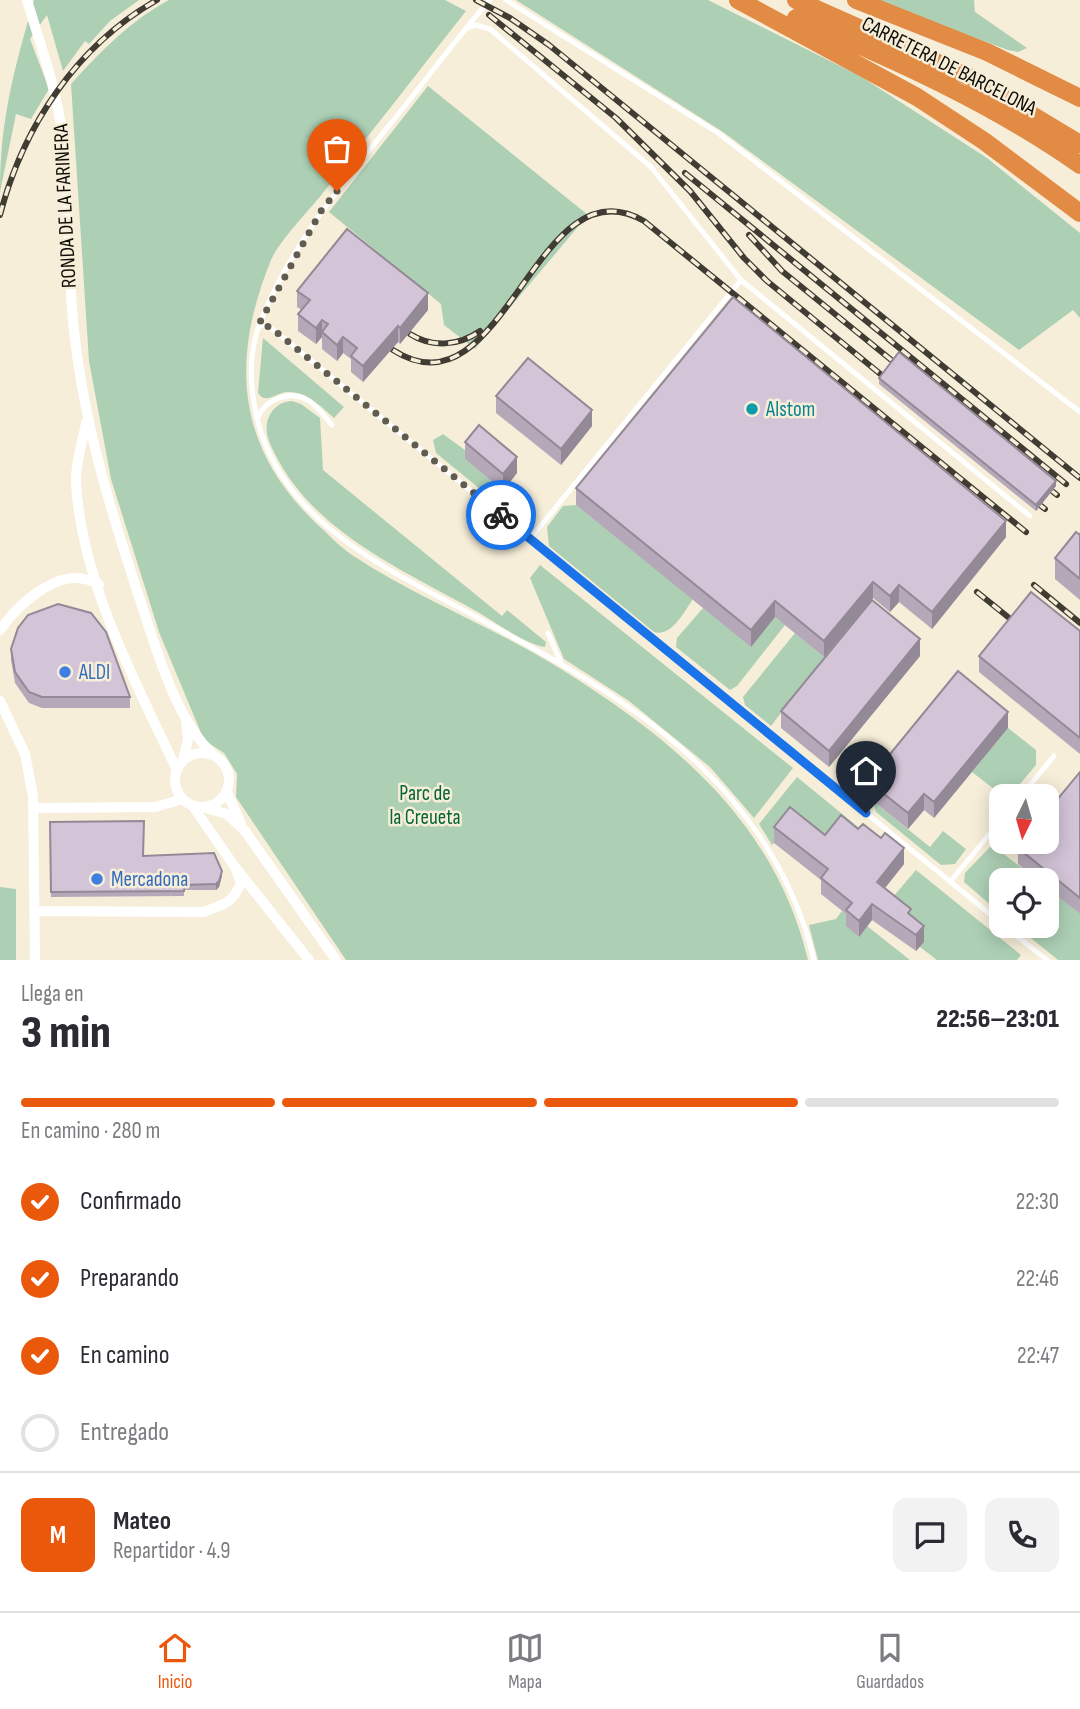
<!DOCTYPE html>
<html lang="es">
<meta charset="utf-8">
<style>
body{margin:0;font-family:"Sofia Sans Condensed",sans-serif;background:#f2f2f3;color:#2b2b33;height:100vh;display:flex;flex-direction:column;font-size:26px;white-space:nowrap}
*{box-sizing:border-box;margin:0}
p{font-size:23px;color:#7c7c81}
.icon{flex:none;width:38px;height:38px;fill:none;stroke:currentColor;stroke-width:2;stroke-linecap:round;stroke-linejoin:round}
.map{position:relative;height:960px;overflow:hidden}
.details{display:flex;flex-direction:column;background:#fff;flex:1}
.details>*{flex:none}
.needle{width:46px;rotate:185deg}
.fabs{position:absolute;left:989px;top:784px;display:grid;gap:14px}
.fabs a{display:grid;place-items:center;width:70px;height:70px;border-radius:14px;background:#fff;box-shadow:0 4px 18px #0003;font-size:35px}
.pin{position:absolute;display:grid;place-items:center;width:60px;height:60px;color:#fff;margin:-72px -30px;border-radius:50% 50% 50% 0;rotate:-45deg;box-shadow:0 0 7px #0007}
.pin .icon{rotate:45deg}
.courier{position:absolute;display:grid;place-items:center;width:70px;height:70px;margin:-35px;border:5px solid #1a73e8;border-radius:50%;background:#fff;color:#222;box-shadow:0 2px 9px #0007}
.headline em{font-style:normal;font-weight:800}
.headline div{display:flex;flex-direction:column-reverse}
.headline{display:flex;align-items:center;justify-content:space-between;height:119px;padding:0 21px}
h1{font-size:46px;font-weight:800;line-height:52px}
.bar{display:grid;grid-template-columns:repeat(4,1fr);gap:10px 7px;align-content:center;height:84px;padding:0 21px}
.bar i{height:9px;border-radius:5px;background:#e1e1e2}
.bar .on{background:#ea580c}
.bar p{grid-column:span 4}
.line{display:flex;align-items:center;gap:18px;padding:0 21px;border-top:2px solid #e1e1e2}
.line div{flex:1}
.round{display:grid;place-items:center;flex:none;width:74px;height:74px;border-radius:14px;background:#f2f2f3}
ol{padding:0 21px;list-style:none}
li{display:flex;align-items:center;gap:21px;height:77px}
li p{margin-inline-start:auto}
li .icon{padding:7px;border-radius:50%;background:#ea580c;color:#fff;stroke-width:4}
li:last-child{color:#7c7c81}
li i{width:38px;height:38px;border:4px solid #e1e1e2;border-radius:50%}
.tabs{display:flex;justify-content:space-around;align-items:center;height:98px;border-top:2px solid #e1e1e2;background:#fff;font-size:19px;color:#7c7c81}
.tabs a{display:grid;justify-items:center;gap:4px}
.tabs .on{color:#ea580c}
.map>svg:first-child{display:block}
.green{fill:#add0b5}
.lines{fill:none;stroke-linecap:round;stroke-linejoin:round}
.lane{stroke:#fff;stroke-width:5}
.street{stroke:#fff;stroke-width:10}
.highway{stroke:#e28b44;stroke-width:18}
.rail-casing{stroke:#403c33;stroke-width:6}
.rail{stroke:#f6eed9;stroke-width:3.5;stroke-dasharray:10;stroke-linecap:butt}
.wall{fill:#b5a9b9}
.shaded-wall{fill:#948996}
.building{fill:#d3c4d7;stroke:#948996;stroke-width:2}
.done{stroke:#605c50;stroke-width:7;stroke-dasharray:0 12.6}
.route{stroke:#1a73e8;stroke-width:9}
.culture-dot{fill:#0f9aa8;stroke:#f6eed9;stroke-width:2.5}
.shop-dot{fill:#3f7fe0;stroke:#f6eed9;stroke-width:2.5}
.labels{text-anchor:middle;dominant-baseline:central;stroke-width:5;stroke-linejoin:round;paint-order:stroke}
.street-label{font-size:21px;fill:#100d07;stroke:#f6eed9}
.culture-label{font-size:21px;fill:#0d838f;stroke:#f6eed9;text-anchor:start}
.shop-label{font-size:21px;fill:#366cbe;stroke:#f6eed9;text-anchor:start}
.park-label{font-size:21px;fill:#046632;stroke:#f6eed9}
</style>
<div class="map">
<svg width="1080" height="960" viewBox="0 0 1080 960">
<rect width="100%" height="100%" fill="#f6eed9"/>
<path class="green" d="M34,0H139L110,21L89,44L85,41L63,71L47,15L30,39L49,89L31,119L16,114L0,192C0,119 14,70 34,0Z
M169,0H445L466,11C419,71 373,130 326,189C311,209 281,238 271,260C230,361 236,448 318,525C329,535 340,547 352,555C418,599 494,627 561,669C676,741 775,823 808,960H346L236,797L237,774L224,753L204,740L159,632L111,479L89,361L71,84C101,51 130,21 169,0Z
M516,0H708L860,76L987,158L1080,233V318L1073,310L1019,350L723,132Z
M872,0H974L975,12L1027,48L1018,52L1008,50Z
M428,86L588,215L475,349L444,325L441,304L329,212Z
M263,338L344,407L334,418C320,406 307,391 287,392C275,393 266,405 258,393Z
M292,401L301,404L320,418L323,470L502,616L507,610L546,642L545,647C524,644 493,620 474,610C401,569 314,532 275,454C269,442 264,432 268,419C273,407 280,402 292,401Z
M443,434L469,453L465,459L502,490L507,485L533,505L535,512L531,520H518L436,453L433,440Z
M576,505L693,599C684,612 672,637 654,632L549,546L547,527L563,506Z
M540,565L793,768L754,818L710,767L629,701L564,659L530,578Z
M703,608L751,646L775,617L785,625L737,686L730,690L676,647L677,638Z
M795,633L824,657L771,726L745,705L743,697Z
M1008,728L1036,750V765L1010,796H1003L972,772Z
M797,777L885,849L825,851L790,824L772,845L759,824Z
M873,801L930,847L943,831L966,849L955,864L941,865L876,812Z
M990,847L997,849L1038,880H1001V914L964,882L965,873Z
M916,870L1021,955L1017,960H937L920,947L886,905Z
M0,887L16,889V960H0Z
M1047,887L1080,914V960H1058L1016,926H1046Z
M842,911L852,919L858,937L867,926L910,960H818L809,925L836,919Z"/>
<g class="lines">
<path class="lane" d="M490,0C458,36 430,75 400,112C347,178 291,243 260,323C249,351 250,385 256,414C280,524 389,569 478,618C528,645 578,672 624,704C716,767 788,850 814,960
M506,0L718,133L1080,412
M468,28L476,25L490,29L651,167L741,280L530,539
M741,280L1030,516
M259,324L270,327L1001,923
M258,418C265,399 291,389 309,401C318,407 325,417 332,425
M548,633L561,663
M1021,796L1054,756
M950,882L1001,820
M1004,926L1047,960"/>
<path class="street" d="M27,0C40,44 56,87 62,133C71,201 66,270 75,339C86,434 115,524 145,615C159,659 180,726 215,756
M86,423C83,441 75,463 76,482C81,580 135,682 177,770
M0,630C20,602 63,562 99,585
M0,701L25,754L33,796L35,960
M175 780a27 27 0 1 1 54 0a27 27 0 1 1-54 0Z
M183,760L188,740L186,720
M227,792L241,824
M192,805L235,867L309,960
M202,807L227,814L245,831L336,960
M34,808L155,807L183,799
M34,911L203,912C223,905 233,903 241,883L235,867"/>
<path class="highway" d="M738,0L917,97L984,141L1080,213
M796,0L967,76L1080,144
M856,0L987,52L1080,98
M796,18C895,60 992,103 1080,165"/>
<g class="rail-casing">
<path id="rail" d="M476,0L510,18L549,45L1080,478
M489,15L616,118L690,191L744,258L767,281L884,377
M685,173L1066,484
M0,215C23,127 76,46 157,0
M749,235L782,271L895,363
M410,334C432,348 459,346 480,331
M393,350C505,422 535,158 644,221L1026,532
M1052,491L1057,495
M1040,505L1045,509
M1034,585L1080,623
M977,592L1008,617"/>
</g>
<use href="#rail" class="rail"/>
</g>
<path class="wall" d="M297,291L428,310L400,344L398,342L363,382L351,372V359L343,353L337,361L322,349V337L316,344L298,331V314L302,310L297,307Z
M879,378L1056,486L1036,511L879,384Z
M496,396L592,426L561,465L496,413Z
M465,442L517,473L503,491L465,459Z
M576,488L1006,537L932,629L899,602L890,612L873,598L824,657L775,617L751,647L576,505Z
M1080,532V600L1055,579V558Z
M1080,631V754L979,672V656Z
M11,649L130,697V708H42L29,703L15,683L11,660Z
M920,656L829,767L781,728V711Z
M1008,728L934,818L924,810L908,829L868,797V781Z
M1080,772V914L1046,887V880H1038L1018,864V848Z
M50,822L143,856L222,876L219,887L216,890H184V896L51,897Z
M774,827L825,835L904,864L885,888L911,916L924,942L916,951L872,920L859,937L846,926V914L821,894V880L774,843Z"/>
<path class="shaded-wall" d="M428,293V310L400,344V328Z
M322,320V337L316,344V328Z
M398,326V342L363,382V366Z
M343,337V353L337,361V345Z
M592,410V426L561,465V449Z
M517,457V473L503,491V474Z
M1056,481V486L1036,511V505Z
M1006,521V537L932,629V612Z
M873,582V598L824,657V641Z
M899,585V602L890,612V596Z
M775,601V617L751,647V630Z
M920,639V656L829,767V751Z
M1008,712V728L934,818V802Z
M924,794V810L908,829V813Z
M904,848V864L877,898V882Z
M222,871V876L219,887L216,890V884Z
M872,904V920L859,937V921Z
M924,926V942L916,951V935Z"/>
<path class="building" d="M347,229L428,293L400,328L398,326L363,366L351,356L357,348L343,337L337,345L322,332L328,324L322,320L316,328L298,314L310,300L297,291Z
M733,297L1006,521L932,612L899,585L890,596L873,582L824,641L775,601L751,630L576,488Z
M899,352L1056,481L1036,505L879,378Z
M528,358L592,410L561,449L496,396Z
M479,425L517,457L503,474L465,442Z
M1076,532L1080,535V579L1055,558Z
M1031,592L1080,631V738L979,656Z
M872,600L920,639L829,751L781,711Z
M58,604L91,613L106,632L130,697H42L29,692L15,672L11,649L18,628L28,615Z
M958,671L1008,712L934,802L924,794L908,813L868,781Z
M1080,772V898L1018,848L1023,842H1046V813Z
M790,807L825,835L841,815L858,829L863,824L881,838L885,833L904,848L877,882L911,909L908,913L924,926L916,935L872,904L859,921L846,910L852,903L821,878L828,869L774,827Z
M144,821L143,856L214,853L222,871L219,881L216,884L184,885V891L51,892L50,822Z"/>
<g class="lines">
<path class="done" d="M337,191L321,211L259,324L270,327L501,515"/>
<path class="route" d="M501,515L866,813"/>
</g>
<circle class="culture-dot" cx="752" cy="409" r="7"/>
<g class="shop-dot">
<circle cx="65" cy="672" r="7"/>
<circle cx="97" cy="879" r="7"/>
</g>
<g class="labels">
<g class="street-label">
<text transform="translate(949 66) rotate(27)">CARRETERA DE BARCELONA</text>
<text transform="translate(65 206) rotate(-93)">RONDA DE LA FARINERA</text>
</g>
<g class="culture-label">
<text x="766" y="409">Alstom</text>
</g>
<g class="shop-label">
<text x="79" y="672">ALDI</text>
<text x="111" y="879">Mercadona</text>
</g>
<g class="park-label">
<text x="425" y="793">Parc de<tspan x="425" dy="24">la Creueta</tspan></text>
</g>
</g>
</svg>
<div class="fabs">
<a><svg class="needle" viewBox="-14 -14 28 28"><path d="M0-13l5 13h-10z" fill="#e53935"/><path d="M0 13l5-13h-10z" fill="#7c7c81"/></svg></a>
<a><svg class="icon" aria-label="locate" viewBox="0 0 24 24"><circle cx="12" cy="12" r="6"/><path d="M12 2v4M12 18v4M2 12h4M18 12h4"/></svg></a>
</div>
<div class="pin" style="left:337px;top:191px;background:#ea580c"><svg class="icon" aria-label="bag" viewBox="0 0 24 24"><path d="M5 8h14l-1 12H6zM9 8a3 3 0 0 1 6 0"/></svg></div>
<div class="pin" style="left:866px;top:813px;background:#1f2937"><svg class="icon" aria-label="home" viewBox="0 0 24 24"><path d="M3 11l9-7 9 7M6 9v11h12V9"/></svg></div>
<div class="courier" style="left:501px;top:515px"><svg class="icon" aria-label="bike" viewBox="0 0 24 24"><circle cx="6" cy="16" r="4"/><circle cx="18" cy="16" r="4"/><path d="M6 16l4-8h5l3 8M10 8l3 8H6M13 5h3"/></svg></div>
</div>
<section class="details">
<div class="headline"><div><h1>3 min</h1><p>Llega en</p></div><em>22:56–23:01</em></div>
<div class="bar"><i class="on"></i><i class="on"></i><i class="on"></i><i></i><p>En camino · 280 m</p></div>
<ol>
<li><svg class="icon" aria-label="check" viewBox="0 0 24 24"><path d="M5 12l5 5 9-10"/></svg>Confirmado<p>22:30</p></li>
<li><svg class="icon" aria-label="check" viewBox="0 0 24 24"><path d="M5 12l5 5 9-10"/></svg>Preparando<p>22:46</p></li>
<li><svg class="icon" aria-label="check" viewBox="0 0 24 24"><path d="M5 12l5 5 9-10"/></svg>En camino<p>22:47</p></li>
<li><i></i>Entregado</li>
</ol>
<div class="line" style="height:126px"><b class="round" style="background:#ea580c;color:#fff">M</b><div><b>Mateo</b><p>Repartidor · 4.9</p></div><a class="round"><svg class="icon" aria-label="chat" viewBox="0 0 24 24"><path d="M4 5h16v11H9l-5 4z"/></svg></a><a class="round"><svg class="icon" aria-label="phone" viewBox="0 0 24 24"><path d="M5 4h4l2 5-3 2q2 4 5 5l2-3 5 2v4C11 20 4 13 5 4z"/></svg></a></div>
</section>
<nav class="tabs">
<a class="on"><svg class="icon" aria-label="home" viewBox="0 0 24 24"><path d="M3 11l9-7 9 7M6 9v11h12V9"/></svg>Inicio</a>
<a><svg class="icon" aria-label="map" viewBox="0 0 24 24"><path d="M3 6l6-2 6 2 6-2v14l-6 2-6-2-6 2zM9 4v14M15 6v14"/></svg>Mapa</a>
<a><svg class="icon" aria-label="saved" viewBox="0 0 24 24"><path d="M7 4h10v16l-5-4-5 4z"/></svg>Guardados</a>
</nav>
